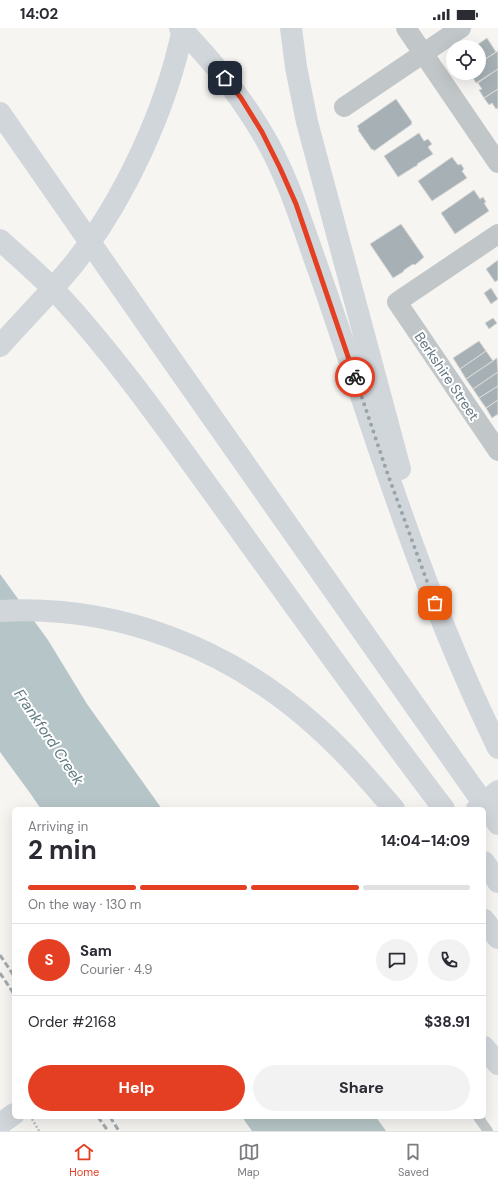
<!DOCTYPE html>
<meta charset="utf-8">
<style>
body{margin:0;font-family:"DM Sans",sans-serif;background:#f2f2f3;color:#2b2b33;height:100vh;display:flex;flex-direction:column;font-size:15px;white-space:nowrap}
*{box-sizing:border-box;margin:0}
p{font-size:13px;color:#7c7c81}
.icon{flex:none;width:22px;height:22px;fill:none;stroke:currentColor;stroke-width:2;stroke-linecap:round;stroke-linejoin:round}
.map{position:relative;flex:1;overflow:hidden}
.panel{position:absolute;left:12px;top:779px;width:474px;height:312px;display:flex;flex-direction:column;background:#fff;border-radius:6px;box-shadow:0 4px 16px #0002}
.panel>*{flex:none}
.tools{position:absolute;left:446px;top:12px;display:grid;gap:8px}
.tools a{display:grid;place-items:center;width:40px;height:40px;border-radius:50%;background:#fff;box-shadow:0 4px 16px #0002;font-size:20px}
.pin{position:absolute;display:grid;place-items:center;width:34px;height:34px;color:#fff;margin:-17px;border-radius:8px;box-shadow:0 2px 6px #0006}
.courier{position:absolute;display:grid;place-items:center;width:40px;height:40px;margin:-20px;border:3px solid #e43f23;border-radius:50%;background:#fff;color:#222;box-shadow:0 1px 5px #0007}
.summary em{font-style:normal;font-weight:700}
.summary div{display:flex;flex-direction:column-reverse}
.summary{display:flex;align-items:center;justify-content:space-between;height:68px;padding:0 16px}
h1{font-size:26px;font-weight:700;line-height:30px}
.bar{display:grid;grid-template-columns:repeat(4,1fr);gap:6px 4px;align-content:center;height:48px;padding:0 16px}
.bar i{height:5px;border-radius:3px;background:#e1e1e2}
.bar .current{background:#e43f23}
.bar p{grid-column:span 4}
.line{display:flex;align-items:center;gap:10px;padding:0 16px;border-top:1px solid #e1e1e2}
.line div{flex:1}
.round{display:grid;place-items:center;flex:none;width:42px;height:42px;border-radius:21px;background:#f2f2f3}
.action{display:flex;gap:8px;margin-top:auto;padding:8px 16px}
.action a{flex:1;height:46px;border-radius:24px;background:#e43f23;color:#fff;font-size:16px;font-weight:700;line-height:46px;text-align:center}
.action a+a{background:#f2f2f3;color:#2b2b33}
.status{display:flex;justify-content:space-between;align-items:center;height:28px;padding:0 20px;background:#fff;direction:ltr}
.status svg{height:11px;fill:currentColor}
.dock{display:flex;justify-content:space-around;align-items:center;height:56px;border-top:1px solid #e1e1e2;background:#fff;font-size:11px;color:#7c7c81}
.dock a{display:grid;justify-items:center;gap:2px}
.dock .current{color:#e43f23}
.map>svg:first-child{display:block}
.water{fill:#b6c5c7}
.building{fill:#a7b1b5;stroke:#d7d7d5}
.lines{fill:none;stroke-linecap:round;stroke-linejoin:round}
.path{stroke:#bdbfc1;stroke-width:2.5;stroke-dasharray:2 2;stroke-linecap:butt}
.service{stroke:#c1c6c8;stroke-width:10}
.minor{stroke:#c1c6c8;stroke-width:20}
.secondary{stroke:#d1d6da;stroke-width:22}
.motorway{stroke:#d1d6da;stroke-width:22}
.rail{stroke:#a1a9ad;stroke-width:3;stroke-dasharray:6 3;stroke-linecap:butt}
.done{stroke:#97a4aa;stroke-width:4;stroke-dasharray:0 7.2}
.route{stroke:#e43f23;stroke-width:5}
.labels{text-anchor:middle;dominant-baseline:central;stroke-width:4;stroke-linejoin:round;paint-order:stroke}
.street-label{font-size:14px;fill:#647883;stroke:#fff}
.water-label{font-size:15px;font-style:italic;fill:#607b80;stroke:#fff}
</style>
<div class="status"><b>14:02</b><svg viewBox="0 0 49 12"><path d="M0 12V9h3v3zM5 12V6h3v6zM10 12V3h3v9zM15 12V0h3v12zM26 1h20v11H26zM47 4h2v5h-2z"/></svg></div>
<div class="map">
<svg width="498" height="1103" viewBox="0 0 498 1103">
<rect width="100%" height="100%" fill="#f6f5f2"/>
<path class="water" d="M0,546L48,612L87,676L162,781H41L30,765L0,724Z
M242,1089H376L386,1103H252Z"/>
<path class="building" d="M487,10L496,24L479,35V19H474Z
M498,23V41L476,55L473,50L470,52L466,45H479V35Z
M498,41V61L484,70L479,62L482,61L478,55Z
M498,61V80L496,81L492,75L489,77L484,70Z
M396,71L412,94L411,95L412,96L374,123L373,121L372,122L358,102L359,101L357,98Z
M419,105L424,113L428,111L432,116L428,119L433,126L417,136L418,137L414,139L398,149L384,128Z
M452,129L458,137L461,136L464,141L462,143L467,150L432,173L418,153Z
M474,162L480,171L483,169L486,174L484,175L489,183L455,206L441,185Z
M401,196L424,229L415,237L413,236L404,242L403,244L393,250L370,216Z
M498,232V252L495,254L486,241Z
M491,260L498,271L491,276L484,265Z
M493,290L497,295L489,301L485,295Z
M479,313L486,323L460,341L453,330Z
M486,323L493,333L466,351L460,341Z
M497,330L498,344L473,361L466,351Z
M498,344V358L479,370L473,361Z
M498,358V372L486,380L479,370Z
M498,372V386L492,390L486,380Z"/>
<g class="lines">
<path class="path" d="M32,1091L39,1103"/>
<path class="service" d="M478,1089L488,1103"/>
<path class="minor" d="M406,0L498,135
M344,79L461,0
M498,206L397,274L498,423"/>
<path class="secondary" d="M477,781L498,763
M0,1096L14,1086"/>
<path class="motorway" d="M180,0C211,31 238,65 261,103C286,144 300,190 316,235C341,305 363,376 388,447C411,514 436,582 465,648C475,672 487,696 498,720
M291,0L296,39L307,94L400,441
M0,85L174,335L498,796
M0,212C20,230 40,247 59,267C118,331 168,403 219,473C293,576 367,680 444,781
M0,318C24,291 50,265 73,237C124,173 167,80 183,0
M0,583C118,576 231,621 318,700C345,724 370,753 394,781
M484,834L498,854
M484,892L498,910
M484,1019L498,1036"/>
<path class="rail" d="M0,927L14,948
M0,945L14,966
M98,1089L108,1103
M110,1089L119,1103"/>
</g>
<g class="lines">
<path class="done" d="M355,349L388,447L435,575"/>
<path class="route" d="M225,50L241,70L262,104L280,140L296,176L355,349"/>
</g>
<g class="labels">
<g class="street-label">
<text transform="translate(447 348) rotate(56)">Berkshire Street</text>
</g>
<g class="water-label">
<text transform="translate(49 709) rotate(56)">Frankford Creek</text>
</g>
</g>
</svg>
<div class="tools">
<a><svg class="icon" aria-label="locate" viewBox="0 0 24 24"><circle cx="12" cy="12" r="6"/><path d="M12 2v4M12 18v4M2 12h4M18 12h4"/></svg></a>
</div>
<div class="pin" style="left:435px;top:575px;background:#ea580c"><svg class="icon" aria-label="bag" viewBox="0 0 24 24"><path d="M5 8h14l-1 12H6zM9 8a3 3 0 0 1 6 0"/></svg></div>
<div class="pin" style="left:225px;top:50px;background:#1f2937"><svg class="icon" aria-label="home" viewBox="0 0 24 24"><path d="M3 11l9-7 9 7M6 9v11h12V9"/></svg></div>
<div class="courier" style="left:355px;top:349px"><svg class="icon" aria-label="bike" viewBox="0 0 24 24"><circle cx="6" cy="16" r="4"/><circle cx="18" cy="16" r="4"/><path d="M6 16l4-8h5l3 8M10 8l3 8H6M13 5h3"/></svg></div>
<section class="panel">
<div class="summary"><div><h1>2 min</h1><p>Arriving in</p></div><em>14:04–14:09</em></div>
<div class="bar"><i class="current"></i><i class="current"></i><i class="current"></i><i></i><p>On the way · 130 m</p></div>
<div class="line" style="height:72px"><b class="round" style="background:#e43f23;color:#fff">S</b><div><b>Sam</b><p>Courier · 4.9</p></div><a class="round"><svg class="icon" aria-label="chat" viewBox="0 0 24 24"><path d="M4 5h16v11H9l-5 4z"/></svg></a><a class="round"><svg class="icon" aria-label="phone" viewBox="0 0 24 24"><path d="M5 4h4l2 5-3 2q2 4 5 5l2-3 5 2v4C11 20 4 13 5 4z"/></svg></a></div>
<div class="line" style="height:52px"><div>Order #2168</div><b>$38.91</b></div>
<div class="action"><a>Help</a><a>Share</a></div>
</section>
</div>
<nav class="dock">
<a class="current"><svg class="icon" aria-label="home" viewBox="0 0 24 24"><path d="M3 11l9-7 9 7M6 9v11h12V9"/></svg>Home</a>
<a><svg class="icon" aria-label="map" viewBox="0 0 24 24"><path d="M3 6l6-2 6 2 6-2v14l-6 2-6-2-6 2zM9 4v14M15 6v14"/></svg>Map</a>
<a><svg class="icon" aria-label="saved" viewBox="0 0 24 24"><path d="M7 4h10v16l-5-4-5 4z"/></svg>Saved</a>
</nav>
